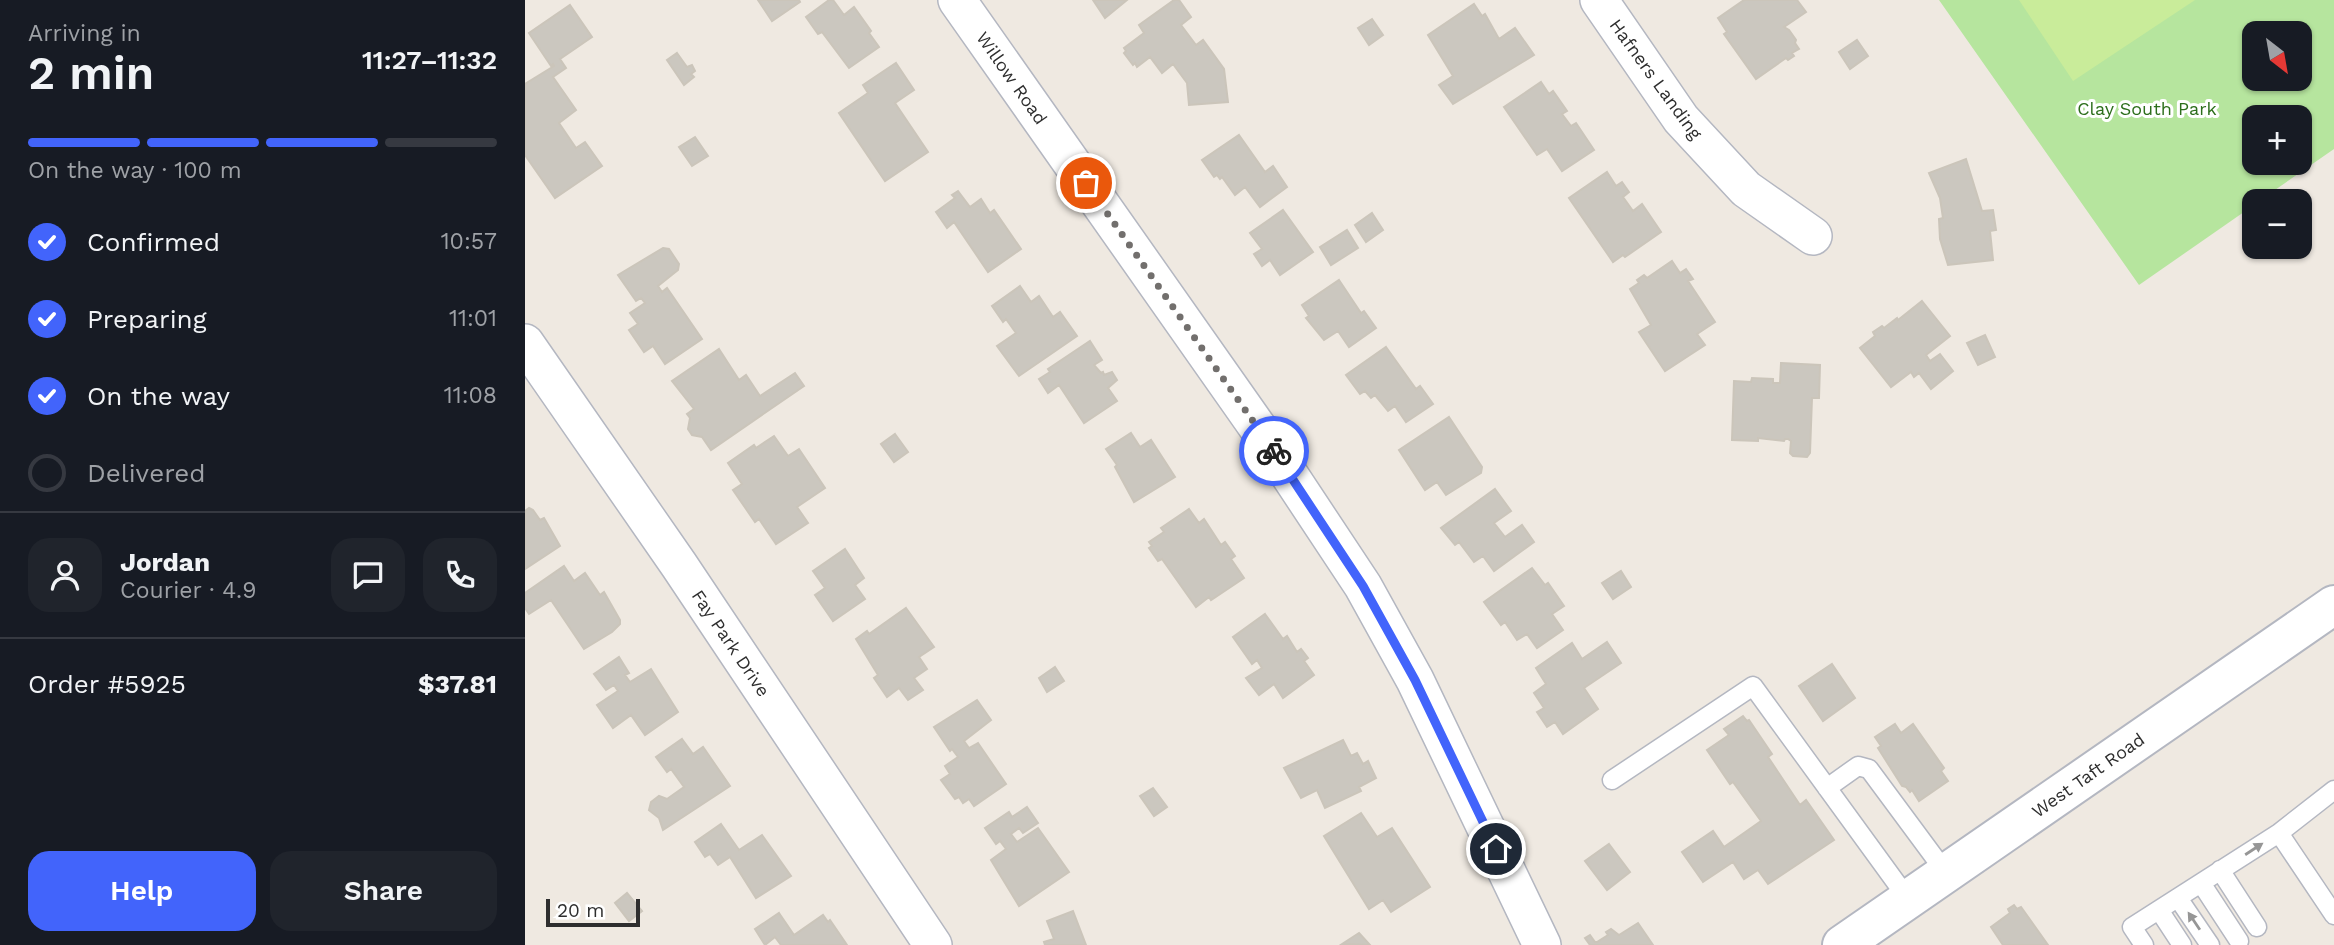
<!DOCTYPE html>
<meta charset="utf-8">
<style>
body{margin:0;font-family:"Work Sans",sans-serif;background:#20242c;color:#f1f3f6;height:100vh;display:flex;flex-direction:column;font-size:26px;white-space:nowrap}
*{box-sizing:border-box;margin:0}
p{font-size:23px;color:#9ea1a6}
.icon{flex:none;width:38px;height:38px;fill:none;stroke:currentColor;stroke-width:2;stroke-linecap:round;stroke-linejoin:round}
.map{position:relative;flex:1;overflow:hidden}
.sheet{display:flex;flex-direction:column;background:#171b24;width:525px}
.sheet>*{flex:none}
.needle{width:46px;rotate:149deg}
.buttons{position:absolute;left:1717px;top:21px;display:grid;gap:14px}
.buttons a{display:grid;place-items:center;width:70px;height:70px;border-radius:14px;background:#171b24;box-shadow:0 2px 5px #0004;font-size:35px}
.scale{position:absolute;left:21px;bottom:18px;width:94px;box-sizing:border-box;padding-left:7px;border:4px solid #2e2e2e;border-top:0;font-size:19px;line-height:24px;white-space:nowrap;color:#2e2e2e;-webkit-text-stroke:5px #fff;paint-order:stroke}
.pin{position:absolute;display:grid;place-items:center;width:60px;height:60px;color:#fff;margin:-30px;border:4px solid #fff;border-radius:50%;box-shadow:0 2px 7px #0007}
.courier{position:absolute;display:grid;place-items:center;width:70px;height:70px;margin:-35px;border:5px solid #4264fb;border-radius:50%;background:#fff;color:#222;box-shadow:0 2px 9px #0007}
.head em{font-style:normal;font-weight:600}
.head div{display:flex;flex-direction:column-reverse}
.head{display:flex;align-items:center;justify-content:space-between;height:119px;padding:0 28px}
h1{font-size:46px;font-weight:600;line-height:52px}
.bar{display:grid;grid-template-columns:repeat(4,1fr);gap:10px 7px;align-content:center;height:84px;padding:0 28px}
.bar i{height:9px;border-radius:5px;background:#363941}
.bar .current{background:#4264fb}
.bar p{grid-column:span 4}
.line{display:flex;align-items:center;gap:18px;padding:0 28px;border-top:2px solid #363941}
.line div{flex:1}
.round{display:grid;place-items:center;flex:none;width:74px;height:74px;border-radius:21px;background:#20242c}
ol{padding:0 28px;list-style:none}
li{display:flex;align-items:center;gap:21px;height:77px}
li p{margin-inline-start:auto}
li .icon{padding:7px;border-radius:50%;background:#4264fb;color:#fff;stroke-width:4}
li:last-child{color:#9ea1a6}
li i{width:38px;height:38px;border:4px solid #363941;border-radius:50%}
.button{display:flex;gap:14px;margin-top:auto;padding:14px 28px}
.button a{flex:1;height:80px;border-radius:21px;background:#4264fb;color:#fff;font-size:28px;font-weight:600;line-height:80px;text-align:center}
.button a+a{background:#20242c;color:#f1f3f6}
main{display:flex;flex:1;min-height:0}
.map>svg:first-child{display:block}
.green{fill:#b6e59e;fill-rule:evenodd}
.pitch{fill:#c9ec9a}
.building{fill:#cbc7bf;stroke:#cbc5ba;stroke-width:2}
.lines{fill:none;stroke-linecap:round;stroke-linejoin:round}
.service-casing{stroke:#b4b7c1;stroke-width:21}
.minor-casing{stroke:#b4b7c1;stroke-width:40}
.secondary-casing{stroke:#b4b7c1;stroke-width:42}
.service{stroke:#fff;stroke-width:18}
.minor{stroke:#fff;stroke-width:37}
.secondary{stroke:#fff;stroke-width:38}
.oneway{fill:#969696}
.done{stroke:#726f6d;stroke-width:7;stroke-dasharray:0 12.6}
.route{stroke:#4264fb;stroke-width:9}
.labels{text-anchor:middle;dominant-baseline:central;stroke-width:6;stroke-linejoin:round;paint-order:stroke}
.street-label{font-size:18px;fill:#2e2e2e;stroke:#fff}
.park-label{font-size:18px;fill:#2c6e1b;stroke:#fff}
</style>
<main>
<section class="sheet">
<div class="head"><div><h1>2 min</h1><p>Arriving in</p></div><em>11:27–11:32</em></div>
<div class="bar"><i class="current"></i><i class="current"></i><i class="current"></i><i></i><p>On the way · 100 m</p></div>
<ol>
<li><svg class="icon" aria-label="check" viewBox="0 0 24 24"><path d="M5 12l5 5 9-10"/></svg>Confirmed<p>10:57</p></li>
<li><svg class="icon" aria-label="check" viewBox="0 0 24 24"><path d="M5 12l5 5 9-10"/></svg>Preparing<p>11:01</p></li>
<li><svg class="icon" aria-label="check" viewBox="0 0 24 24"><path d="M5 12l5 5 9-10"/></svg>On the way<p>11:08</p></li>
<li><i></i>Delivered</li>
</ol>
<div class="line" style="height:126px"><a class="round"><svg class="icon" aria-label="person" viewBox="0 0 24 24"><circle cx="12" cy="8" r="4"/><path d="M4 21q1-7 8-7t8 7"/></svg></a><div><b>Jordan</b><p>Courier · 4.9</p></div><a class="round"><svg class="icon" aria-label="chat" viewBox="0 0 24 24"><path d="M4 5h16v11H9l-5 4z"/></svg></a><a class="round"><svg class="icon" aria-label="phone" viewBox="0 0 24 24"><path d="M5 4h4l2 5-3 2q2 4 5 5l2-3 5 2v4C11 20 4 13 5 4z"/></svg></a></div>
<div class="line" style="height:91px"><div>Order #5925</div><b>$37.81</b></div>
<div class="button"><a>Help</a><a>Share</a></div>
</section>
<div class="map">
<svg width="1809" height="945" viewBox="0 0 1809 945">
<rect width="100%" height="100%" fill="#efe9e1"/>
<path class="green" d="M1414,0H1809V149L1734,201H1729V205L1614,285ZM1729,33H1774V79H1729ZM1729,117H1774V163H1729Z"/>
<path class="pitch" d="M1494,0H1670L1548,81Z"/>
<path class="building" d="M233,0H274L275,2L247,21Z
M304,0H308L319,15L329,7L346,31L344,33L354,47L324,68L297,32L293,34L281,17Z
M568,0H602L580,18Z
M649,0H654L666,17L656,25L671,45L678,40L699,69L703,102L664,105L662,83L648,64L637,73L625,57L612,67L610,63L608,65L599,53L601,51L599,48L619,33L614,25Z
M1219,0H1272L1281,12L1259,27L1264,30L1271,40L1270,43L1274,49L1267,53L1269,56L1263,60L1261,58L1231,79L1199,34L1202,32L1193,18Z
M949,4L957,16L960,14L974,39L990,28L1009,55L928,104L914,85L928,76L903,35Z
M45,5L67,37L35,59L41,68L28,77L51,110L34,123L51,148L60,142L77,166L30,198L0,155V84L29,66L28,64L26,66L4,33Z
M847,19L858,35L844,45L833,28Z
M1332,40L1343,56L1325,69L1314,52Z
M152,53L162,67L167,65L170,71L166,74L169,77L159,85L142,60Z
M371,63L389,90L370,103L403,152L360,181L314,113L343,93L338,85Z
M1016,82L1024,94L1028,91L1042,111L1037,114L1046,126L1051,123L1069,150L1037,171L1022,149L1012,155L979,107Z
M714,135L740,172L748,166L762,187L735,207L720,187L710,195L697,177L695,179L692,175L689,177L677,160Z
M170,137L183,156L167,166L154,147Z
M1441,159L1457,211L1468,210L1471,230L1465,231L1468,260L1423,265L1415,239L1414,219L1418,218L1415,198L1404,173Z
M1082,172L1091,186L1097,182L1104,192L1098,197L1108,211L1117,204L1136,232L1100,257L1098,255L1088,262L1044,198Z
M433,191L445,207L456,199L465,213L469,210L496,249L463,272L429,222L422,228L411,212L430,198L427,195Z
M758,210L788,252L755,275L745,260L737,266L729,254L737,249L725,233Z
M847,213L858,230L841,242L830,225Z
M822,230L833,248L806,265L795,247Z
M138,248L144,249L154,264L153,270L133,286L137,292L142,288L177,339L140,364L128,346L119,352L104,330L113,324L105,313L120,303L116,298L111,301L93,275Z
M1147,261L1155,273L1161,269L1168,279L1163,281L1190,322L1172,334L1180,345L1140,371L1114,332L1126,325L1105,289L1114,283L1112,280L1119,275L1122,278Z
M814,280L836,313L839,311L851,328L824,347L813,331L799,340L781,318L784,316L777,305Z
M495,286L506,302L514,296L528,317L535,312L552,336L494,376L472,346L491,333L481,319L478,322L467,306Z
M1397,301L1425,336L1401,355L1405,361L1415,354L1428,371L1406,389L1394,373L1389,377L1386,372L1366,387L1335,348L1350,336L1348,332L1357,326L1359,328L1372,318L1373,320Z
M1460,335L1470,357L1453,365L1442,343Z
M565,341L577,360L569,365L576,373L578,372L579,375L587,372L592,380L583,388L592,401L559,423L534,385L523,393L514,379L525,372L523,369Z
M861,347L891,389L895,386L908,404L881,422L870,406L863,411L850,395L846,398L840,391L835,394L821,375Z
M194,349L214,380L221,375L235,396L270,373L279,386L186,450L177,437L167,435L163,429L165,418L162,414L169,409L147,381Z
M1256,363L1295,365L1294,398H1287L1285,453L1282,457L1268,456L1265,453L1266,441L1263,439H1260L1259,441L1233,438V441L1207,440L1209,381L1226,382L1227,378L1248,379V383H1255Z
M924,417L957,467L956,473L921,495L912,482L900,490L874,450Z
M606,433L615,447L626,440L650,477L609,502L590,467L592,465L581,449Z
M370,434L383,452L369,462L356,444Z
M249,436L263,456L274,449L300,488L272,507L283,523L251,544L234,519L230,522L208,490L217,484L203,463L229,445L231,448Z
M970,489L986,511L969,523L980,537L997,525L1009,542L969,571L958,556L949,562L934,542L930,545L916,528Z
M4,508L8,510L15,520L19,518L35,546L0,569V511Z
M664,509L674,523L679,519L696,545L700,542L710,556L706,559L719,578L686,600L684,597L671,607L637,559L633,561L624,548L627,546L624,542L639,532L636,528Z
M320,549L339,578L330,585L340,599L308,621L290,595L300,588L288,571Z
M39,566L49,581L60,573L75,595L79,592L95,620V624L87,632L59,649L26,600L4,614L0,608V593Z
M1007,568L1020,585L1023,583L1039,606L1027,614L1038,630L1012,648L1002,634L992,640L980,622L976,625L959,602Z
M1096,571L1106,587L1088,599L1077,583Z
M381,608L409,647L394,657L402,669L389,678L398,690L383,700L374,688L362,697L349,678L353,675L331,639L342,631L344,634Z
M740,614L758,639L762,636L772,652L776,649L783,658L779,661L789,675L758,698L749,684L734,695L721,678L737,668L732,660L727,664L708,637Z
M1082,642L1096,663L1059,688L1073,709L1038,734L1030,722L1022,727L1012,712L1019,708L1009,693L1021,684L1011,668L1047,643L1057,659Z
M94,657L104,673L100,675L105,682L126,669L153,712L120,735L106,715L88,728L72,705L93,691L89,685L81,690L69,674Z
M1307,664L1330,698L1298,721L1274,686Z
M530,667L539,681L522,692L514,678Z
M452,700L466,720L439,741L444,748L453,743L481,784L449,806L444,799L438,803L434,797L430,799L416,780L425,774L420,766L433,757L427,749L425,751L409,727Z
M1218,716L1222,721L1224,720L1247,754L1243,757L1275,805L1281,800L1309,840L1243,884L1233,870L1219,879L1208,862L1178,882L1157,852L1188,831L1199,847L1236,821L1208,782L1205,784L1182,750L1204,735L1199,729Z
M1370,724L1376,733L1388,724L1419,768L1416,771L1423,781L1394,801L1387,790L1385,792L1381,787L1377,786L1353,748L1356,746L1350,737Z
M157,739L168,754L178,747L205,786L138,830L134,818L124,810L126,802L134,796L142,799L159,787L146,769L142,772L131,757Z
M818,740L826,756L832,753L838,764L843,761L851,778L834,787L836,791L800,808L792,790L776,798L759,768Z
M628,788L642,807L629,816L615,796Z
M502,807L513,823L498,833L494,828L486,834L492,842L513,828L544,872L494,906L466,860L481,849L475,841L471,844L460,828L484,812L487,817Z
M836,813L852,837L867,828L905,887L866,912L858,900L844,909L799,836Z
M196,824L214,850L237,835L266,876L231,898L205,857L193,865L185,854L180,857L170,842Z
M1084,844L1105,872L1082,890L1060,861Z
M102,893L117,911L104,921L90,903Z
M1489,905L1492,909L1496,907L1523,945H1478L1466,927L1485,913L1483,909Z
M548,911L561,945H520L519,942L529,939L522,921Z
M254,913L269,935L298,915L303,922L305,920L322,945H256L250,937L240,945L230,929Z
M1113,923L1128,945H1065L1060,938L1065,935L1070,942H1072L1083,935L1081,932L1086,929L1094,935Z
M834,933L845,945L817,944Z"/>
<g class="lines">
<g class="service-casing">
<path id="service" d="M1087,780L1228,686L1383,899
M1302,788L1333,766L1344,769L1421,873
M1754,833L1809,915
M1695,870L1732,927
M1676,883L1714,941
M1653,898L1685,945
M1634,910L1657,945
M1619,945L1607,927L1754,833L1809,790"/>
</g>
<g class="minor-casing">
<path id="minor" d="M432,0L738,435L838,586L890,680L1017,945
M1074,0L1156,119L1221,189L1288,236
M0,343L154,565L408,945"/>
</g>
<g class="secondary-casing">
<path id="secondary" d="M1317,945L1809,605"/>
</g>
<use href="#service" class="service"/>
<use href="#minor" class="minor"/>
<use href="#secondary" class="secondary"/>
</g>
<defs><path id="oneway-solid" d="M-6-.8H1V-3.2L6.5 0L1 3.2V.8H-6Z" transform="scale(1.75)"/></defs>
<g class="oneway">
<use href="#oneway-solid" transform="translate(1729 849) rotate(-33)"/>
<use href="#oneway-solid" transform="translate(1669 921) rotate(-124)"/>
</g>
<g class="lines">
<path class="done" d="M561,183L749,451"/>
<path class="route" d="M749,451L838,586L890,680L971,849"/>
</g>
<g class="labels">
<g class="street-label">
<text transform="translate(487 78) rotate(55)">Willow Road</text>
<text transform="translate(1131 79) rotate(54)">Hafners Landing</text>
<text transform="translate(206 643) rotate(56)">Fay Park Drive</text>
<text transform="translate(1563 775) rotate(-35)">West Taft Road</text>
</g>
<g class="park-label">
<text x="1622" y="108">Clay South Park</text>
</g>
</g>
</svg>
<div class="buttons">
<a><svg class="needle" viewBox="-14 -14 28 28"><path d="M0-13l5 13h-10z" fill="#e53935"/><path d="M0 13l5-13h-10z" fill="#9ea1a6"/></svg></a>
<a>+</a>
<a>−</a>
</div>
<div class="scale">20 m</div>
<div class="pin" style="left:561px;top:183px;background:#ea580c"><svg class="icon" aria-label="bag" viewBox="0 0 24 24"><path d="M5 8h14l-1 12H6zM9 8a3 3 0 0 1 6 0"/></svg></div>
<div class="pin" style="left:971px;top:849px;background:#1f2937"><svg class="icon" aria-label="home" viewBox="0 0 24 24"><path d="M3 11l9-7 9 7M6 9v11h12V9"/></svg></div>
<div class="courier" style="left:749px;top:451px"><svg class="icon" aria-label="bike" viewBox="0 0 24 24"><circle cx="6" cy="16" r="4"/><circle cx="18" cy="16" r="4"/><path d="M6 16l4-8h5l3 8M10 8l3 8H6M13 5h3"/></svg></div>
</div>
</main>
